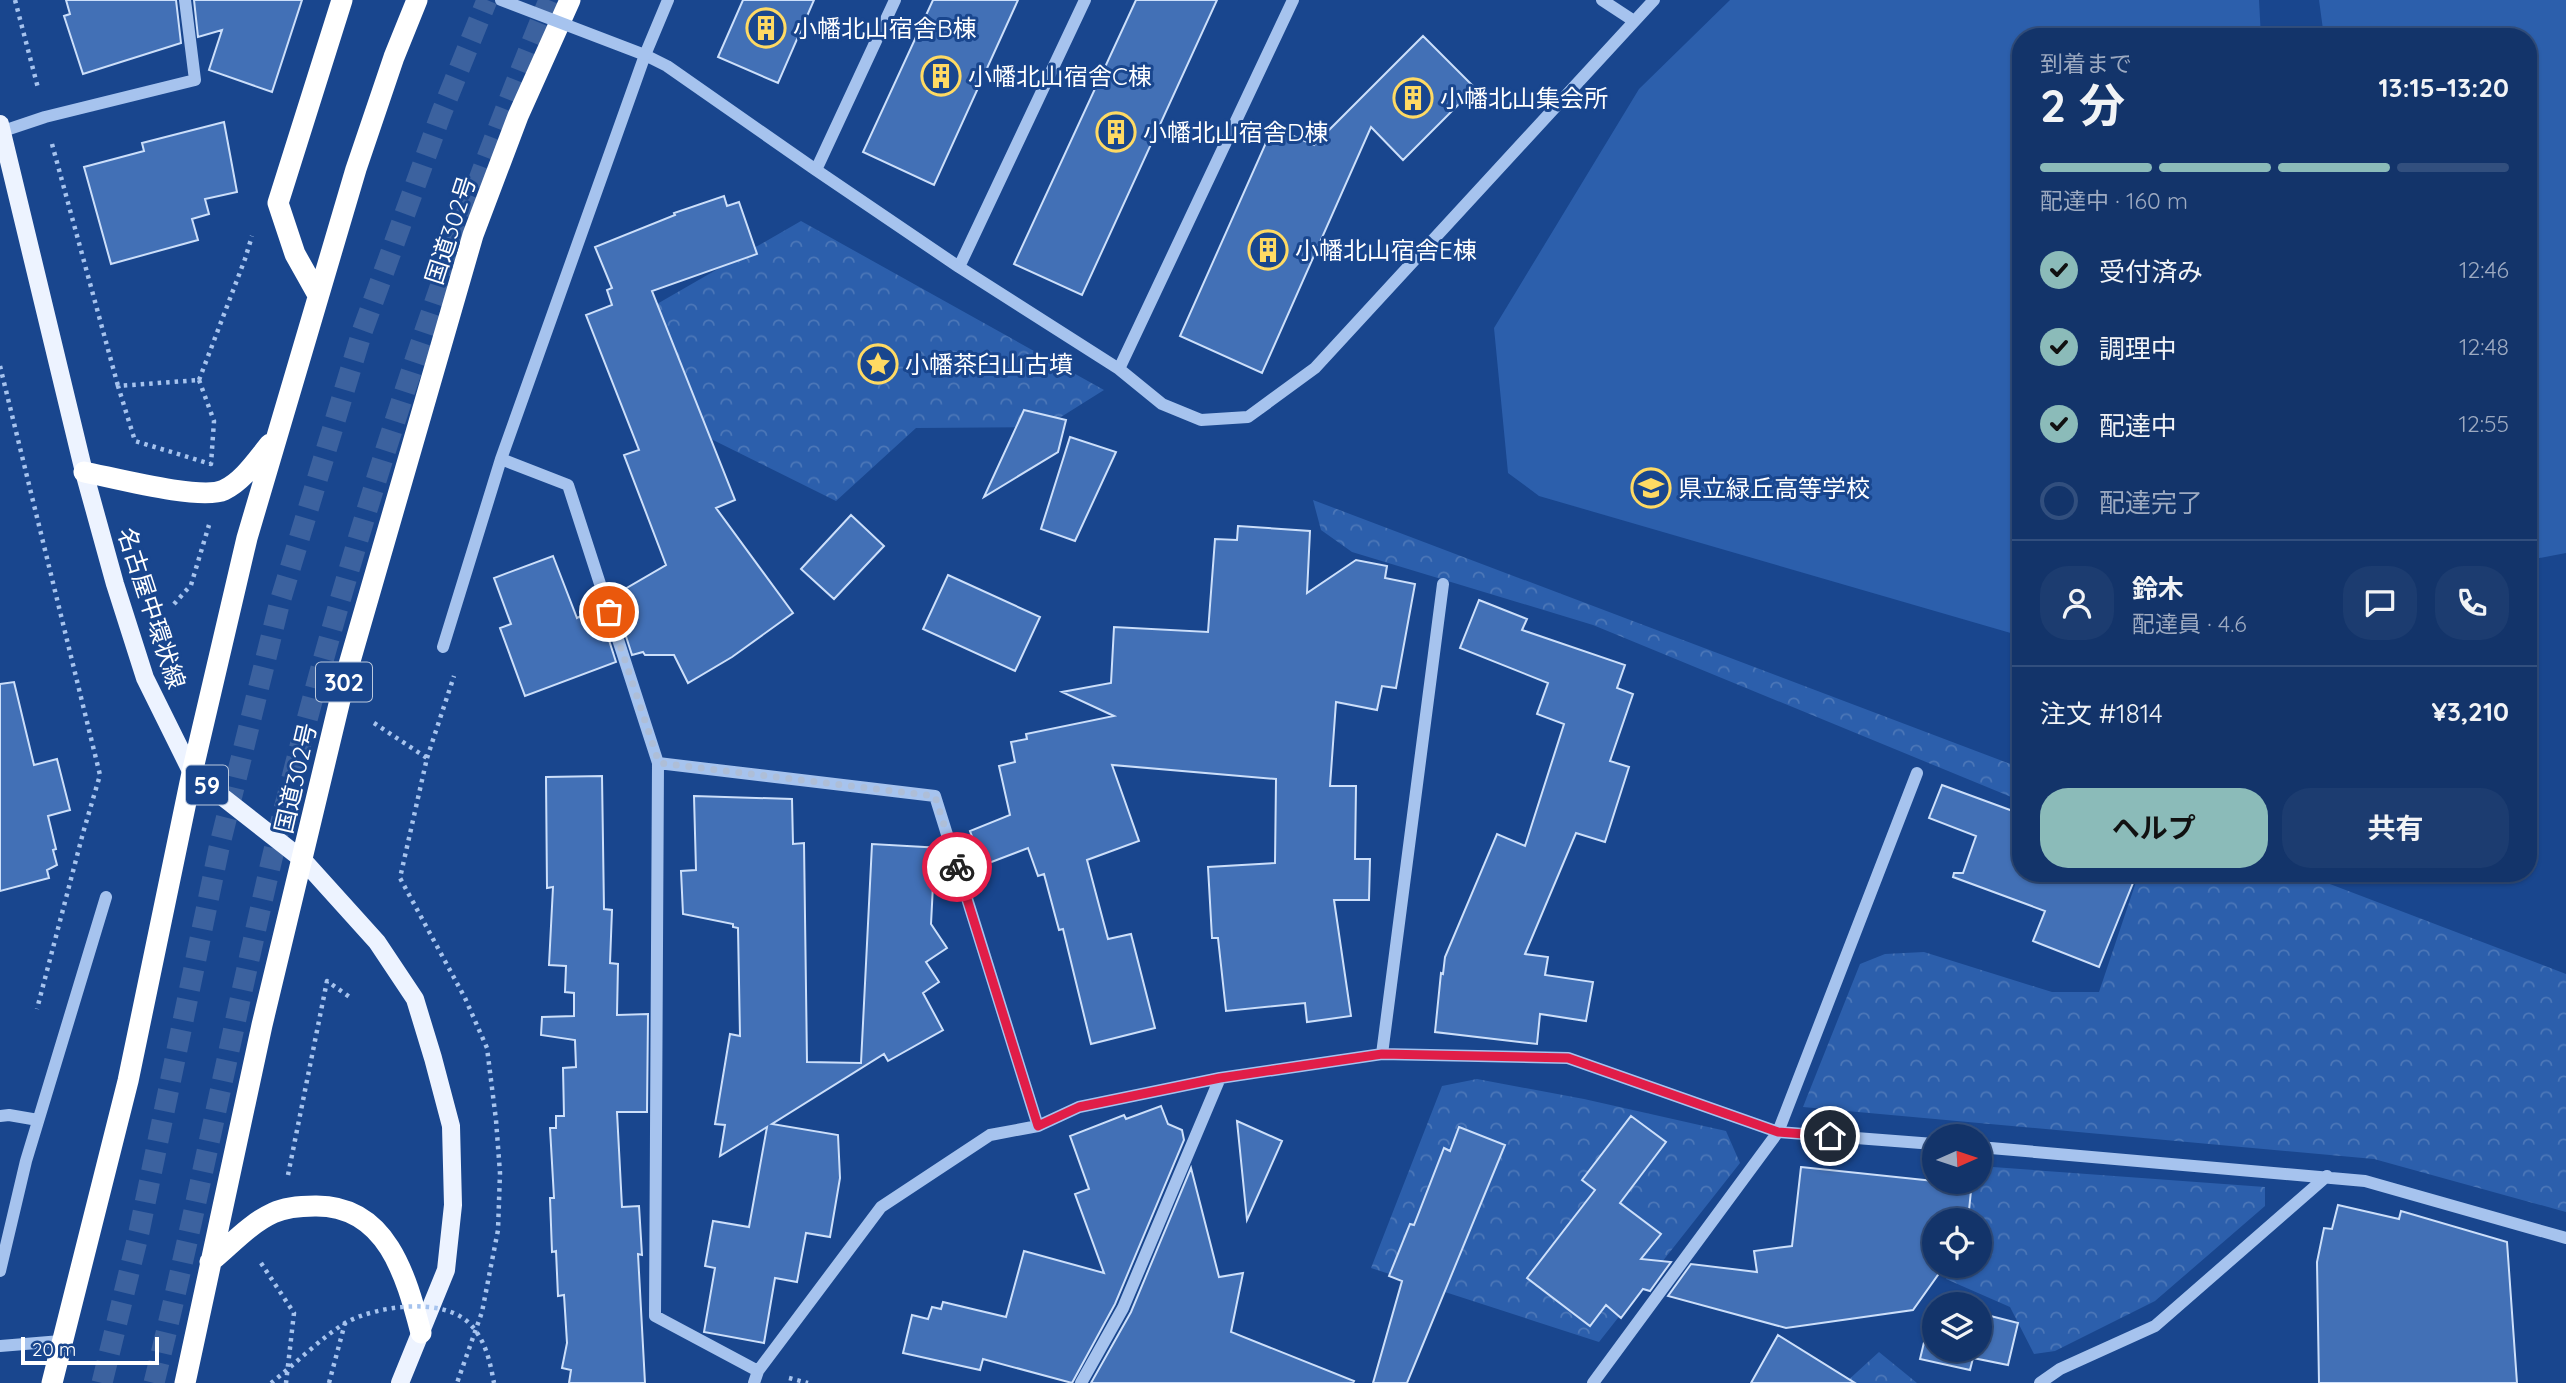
<!DOCTYPE html>
<html lang="ja">
<meta charset="utf-8">
<style>
body{margin:0;font-family:Quicksand,"Noto Sans JP",sans-serif;background:#1c3c70;color:#f1f3f6;height:100vh;display:flex;flex-direction:column;font-size:26px;white-space:nowrap}
*{box-sizing:border-box;margin:0}
p{font-size:23px;color:#9daac1}
.icon{flex:none;width:38px;height:38px;fill:none;stroke:currentColor;stroke-width:2;stroke-linecap:round;stroke-linejoin:round}
.map{position:relative;flex:1;overflow:hidden}
.drawer{position:absolute;left:2012px;top:28px;width:525px;height:854px;display:flex;flex-direction:column;background:#13346a;border-radius:28px;box-shadow:0 2px 5px #0004,0 0 0 2px #324f7e}
.drawer>*{flex:none}
.needle{width:46px;rotate:87deg}
.tools{position:absolute;left:1922px;top:1124px;display:grid;gap:14px}
.tools a{display:grid;place-items:center;width:70px;height:70px;border-radius:50%;background:#13346a;box-shadow:0 2px 5px #0004,0 0 0 2px #324f7e;font-size:35px}
.scale{position:absolute;left:21px;bottom:18px;width:138px;box-sizing:border-box;padding-left:7px;border:4px solid #fff;border-top:0;font-size:19px;line-height:24px;white-space:nowrap;color:#fff;-webkit-text-stroke:5px #19468e;paint-order:stroke}
.pin{position:absolute;display:grid;place-items:center;width:60px;height:60px;color:#fff;margin:-30px;border:4px solid #fff;border-radius:50%;box-shadow:0 2px 7px #0007}
.courier{position:absolute;display:grid;place-items:center;width:70px;height:70px;margin:-35px;border:5px solid #e11d48;border-radius:50%;background:#fff;color:#222;box-shadow:0 2px 9px #0007}
.summary em{font-style:normal;font-weight:700}
.summary div{display:flex;flex-direction:column-reverse}
.summary{display:flex;align-items:center;justify-content:space-between;height:119px;padding:0 28px}
h1{font-size:46px;font-weight:700;line-height:52px}
.bar{display:grid;grid-template-columns:repeat(4,1fr);gap:10px 7px;align-content:center;height:84px;padding:0 28px}
.bar i{height:9px;border-radius:5px;background:#324f7e}
.bar .current{background:#8bbbb9}
.bar p{grid-column:span 4}
.line{display:flex;align-items:center;gap:18px;padding:0 28px;border-top:2px solid #324f7e}
.line div{flex:1}
.round{display:grid;place-items:center;flex:none;width:74px;height:74px;border-radius:28px;background:#1c3c70}
ol{padding:0 28px;list-style:none}
li{display:flex;align-items:center;gap:21px;height:77px}
li p{margin-inline-start:auto}
li .icon{padding:7px;border-radius:50%;background:#8bbbb9;color:#111;stroke-width:4}
li:last-child{color:#9daac1}
li i{width:38px;height:38px;border:4px solid #324f7e;border-radius:50%}
.action{display:flex;gap:14px;margin-top:auto;padding:14px 28px}
.action a{flex:1;height:80px;border-radius:28px;background:#8bbbb9;color:#111;font-size:28px;font-weight:700;line-height:80px;text-align:center}
.action a+a{background:#1c3c70;color:#f1f3f6}
.map>svg:first-child{display:block}
.forest{fill:url(#forest-crowns)}
.green{fill:#2c5fac}
.building{fill:#4270b6;stroke:#ccdffa;stroke-width:2}
.lines{fill:none;stroke-linecap:round;stroke-linejoin:round}
.highway-tunnel{stroke:#3c629f;stroke-width:21;stroke-dasharray:21 10;stroke-linecap:butt}
.path{stroke:#a6c3ee;stroke-width:4.5;stroke-dasharray:3.5 5;stroke-linecap:butt}
.minor{stroke:#a6c3ee;stroke-width:12}
.major{stroke:#edf3ff;stroke-width:18}
.highway{stroke:#fff;stroke-width:21}
.path-bridge{stroke:#a6c3ee;stroke-width:4.5;stroke-dasharray:3.5 5;stroke-linecap:butt}
.minor-bridge{stroke:#a6c3ee;stroke-width:12}
.done{stroke:#aebed7;stroke-width:7;stroke-dasharray:0 12.6}
.route{stroke:#e11d48;stroke-width:9}
.labels{text-anchor:middle;dominant-baseline:central;stroke-width:6;stroke-linejoin:round;paint-order:stroke}
.shield{fill:#19468e;stroke:#bac8dd;stroke-width:2}
.shield-label{font-size:23px;font-weight:bold;fill:#fff}
.poi-label{font-size:24px;fill:#fff;stroke:#19468e;text-anchor:start}
.street-label{font-size:24px;fill:#fff;stroke:#19468e}
</style>
<div class="map">
<svg width="2566" height="1383" viewBox="0 0 2566 1383">
<defs>
<pattern id="forest-crowns" width="20" height="18" patternUnits="userSpaceOnUse" patternTransform="scale(1.75)"><rect width="20" height="18" fill="#2c5fac"/><path d="M2 6a3 3 0 1 1 6 0M12 15a3 3 0 1 1 6 0" fill="none" stroke="#4c77b8"/></pattern>
</defs>
<rect width="100%" height="100%" fill="#19468e"/>
<path class="forest" d="M801,221L1104,390L1045,427L916,428L836,501L699,433L657,304Z
M1313,500L2021,768V801L1593,625L1352,552L1321,530Z
M2139,873H2301L2566,974V1212L2374,1159L1803,1107L1860,964L1885,954L1924,952L2052,992H2099Z
M1477,1079L1584,1099L1726,1131L1740,1163L1599,1342L1371,1268L1442,1086Z
M1979,1166L2265,1187V1206L2155,1301L2055,1351L2034,1354L2010,1307L1946,1279L1949,1265H1979V1220H1959L1968,1181H1979Z
M1879,1352L1917,1383H1845Z"/>
<path class="green" d="M1730,0H2259L2261,37H2021V636L1539,496L1508,473L1494,328L1639,89Z
M2319,0H2566V553L2529,560V37H2324Z"/>
<path class="building" d="M66,0H176L181,43L83,74L64,16L70,14Z
M194,0H302L272,92L209,70L222,30L198,37Z
M743,0H814L778,83L718,57Z
M933,0H1018L934,185L863,152Z
M1136,0H1217L1082,295L1014,264Z
M1423,36L1475,88L1403,160L1371,127L1262,373L1180,336L1273,127L1314,145Z
M224,122L237,192L205,199L209,214L192,219L198,240L111,264L84,167L144,151L142,143Z
M724,196L727,206L739,202L757,254L652,291L735,500L716,508L793,613L732,657L688,683L674,655H645L643,652L632,655L613,596L666,565L624,455L639,450L586,315L612,305L607,290L612,288L595,247L675,215L674,213Z
M1024,410L1066,420L1058,452L984,497Z
M1070,437L1116,452L1075,541L1041,529Z
M851,515L884,546L834,599L801,569Z
M1238,526L1310,531L1307,593L1356,560L1387,566L1385,578L1415,584L1396,688L1382,686L1377,710L1336,702L1330,786H1356L1355,859H1370L1369,900H1334L1351,1016L1307,1022L1305,1003L1226,1011L1218,938H1212L1208,867L1275,863L1276,779L1112,765L1139,841L1087,860L1108,939L1131,934L1155,1028L1091,1044L1063,929L1059,930L1044,874L1038,876L1028,848L968,871L961,849L977,850L970,831L1010,815L999,766L1015,762L1011,742L1027,739L1026,734L1114,716L1062,692L1111,683L1114,627L1208,632L1215,539L1237,540Z
M553,556L577,618L598,606L616,662L525,696L500,628L511,624L494,578Z
M948,575L1040,617L1015,671L923,629Z
M1479,600L1527,619L1522,630L1625,665L1617,688L1633,694L1610,761L1629,767L1605,842L1576,833L1525,954L1548,957L1545,975L1593,982L1586,1021L1540,1014L1537,1044L1435,1032L1441,973L1443,974L1445,957L1497,834L1525,846L1564,724L1537,714L1548,683L1460,648Z
M14,682L34,765L57,759L70,810L48,816L56,849L53,850L57,865L47,870L49,878L0,891V684Z
M602,776L604,909L612,910L610,963L618,964L617,1015L648,1014L647,1112H617L622,1207L639,1206L642,1255L638,1254L645,1383H569L571,1370L562,1368L567,1343L564,1295L558,1296L556,1251L552,1252L550,1198H554L550,1128H556V1116H564L563,1068L576,1067L575,1040L541,1035L542,1017L574,1016V993L565,992L566,966L549,965L553,887L547,888L546,777Z
M1942,785L2021,814V873H2137L2099,967L2033,941L2045,911L1953,877L1954,873H1963L1976,836L1929,818Z
M694,796L792,799L793,844L804,843L807,1062L861,1063L872,844L942,848L951,878L933,885L931,924L947,948L926,962L939,982L923,993L943,1030L888,1061L884,1054L772,1124L838,1135L840,1178L830,1237L806,1233L797,1282L775,1278L764,1343L704,1332L715,1268L705,1266L713,1221L749,1227L767,1127L720,1156L725,1125L715,1124L730,1034L740,1036L738,928L733,927V924L683,914L681,871L696,870Z
M1161,1106L1168,1124L1182,1130L1184,1140L1115,1304L1072,1383L983,1359L980,1370L903,1353L912,1315L928,1319L932,1307L941,1309L943,1302L1006,1317L1024,1251L1104,1273L1075,1194L1089,1189L1070,1136L1124,1115L1126,1119Z
M1631,1116L1666,1142L1620,1203L1661,1234L1641,1259L1671,1262L1650,1291L1643,1289L1621,1318L1606,1305L1590,1326L1527,1278L1595,1190L1582,1180Z
M1237,1121L1282,1141L1247,1220Z
M1459,1127L1505,1145L1407,1383H1373L1402,1281L1389,1276L1410,1224L1414,1225L1444,1148L1450,1151Z
M1801,1167L1934,1181H1972L1968,1220H1934V1265H1945L1913,1310L1786,1328L1668,1296L1691,1264L1757,1272L1754,1251L1792,1246Z
M1191,1168L1219,1277L1243,1273L1231,1332L1354,1381L1353,1383H1091L1131,1312Z
M2338,1205L2399,1219L2401,1211L2507,1242L2517,1383H2319L2317,1262L2324,1228L2332,1229Z
M1934,1301L1945,1304H1934V1349H1979V1313L2018,1323L2008,1365L1973,1358L1970,1370L1920,1359Z
M1778,1335L1855,1383H1751Z"/>
<g class="lines">
<path class="highway-tunnel" d="M102,1383L139,1232L219,848L279,605L362,332L441,114L487,0
M154,1383C196,1212 230,1039 270,867C340,572 434,281 549,0"/>
<path class="path" d="M15,0L38,88
M52,144L118,386
M0,366L100,775L83,833L37,1009
M199,380L245,259L252,236
M199,380L214,421L211,464L135,441L118,386Z
M174,604L191,585L209,525
M374,723L427,758L400,878L465,998L487,1048L496,1120L500,1173L498,1230L482,1312L457,1383
M427,758L454,676
M288,1175L327,981L351,998
M261,1263L294,1313L286,1383
M789,1378L808,1383
M329,1383L345,1323"/>
<path class="minor" d="M895,0L816,170L959,267L1119,369L1162,404L1201,420L1248,417L1315,368L1654,0
M1602,0L1634,21
M645,55L667,66L816,170
M0,132L45,117L195,80L185,0
M959,267L1085,0
M1119,369L1293,0
M501,459L568,485L658,763L655,1316L758,1371
M443,647L501,459L645,55L668,0
M658,763L935,796L1038,1126
M1382,1054L1443,584
M0,1116L9,1115L38,1120
M1979,1147L2365,1181L2566,1238
M0,1271L26,1161L106,897
M0,1346L61,1341
M754,1383L758,1371L881,1207L990,1135L1038,1126L1079,1107L1220,1078L1382,1054L1568,1058L1778,1132L1934,1144
M1081,1383L1123,1308L1220,1078
M1593,1383L1778,1132L1917,773
M2040,1383L2060,1369L2155,1326L2327,1176"/>
<path class="major" d="M0,124L84,472L115,584L145,678L192,773L303,860L377,942L415,999L433,1058L451,1126L453,1205L446,1270L400,1383"/>
<path class="highway" d="M318,295L295,254L278,203L342,0
M84,472C111,477 201,501 224,490C243,481 256,461 270,444
M210,1262C230,1246 249,1224 273,1213C286,1207 301,1206 315,1206C387,1205 406,1276 421,1333
M52,1383L128,1081L192,773L247,538L356,169L394,57L417,0
M185,1383L262,1025L346,675L473,235L518,116L570,0"/>
<path class="path-bridge" d="M271,1383C293,1366 324,1335 347,1322C377,1306 443,1296 470,1324C486,1341 490,1362 494,1383"/>
<path class="minor-bridge" d="M501,0L645,55"/>
</g>
<g class="lines">
<path class="done" d="M609,612L659,763L935,796L957,867"/>
<path class="route" d="M957,867L1038,1126L1079,1107L1220,1078L1382,1054L1568,1058L1778,1132L1830,1136"/>
</g>
<defs>
<g id="building-ring" transform="scale(2.0125)"><circle r="9.5" fill="#19468e" stroke="#ffda63" stroke-width="1.5"/><path d="M-4-6H4V6H1V3H-1V6H-4ZM-2.5-4.3h1.7v1.8h-1.7ZM.8-4.3h1.7v1.8H.8ZM-2.5-1h1.7V.8h-1.7ZM.8-1h1.7V.8H.8Z" fill="#ffda63"/></g>
<g id="sight-ring" transform="scale(2.0125)"><circle r="9.5" fill="#19468e" stroke="#ffda63" stroke-width="1.5"/><path d="M0-6L1.8-2.2L6-1.7L2.9 1.2L3.7 5.4L0 3.3L-3.7 5.4L-2.9 1.2L-6-1.7L-1.8-2.2Z" fill="#ffda63"/></g>
<g id="school-ring" transform="scale(2.0125)"><circle r="9.5" fill="#19468e" stroke="#ffda63" stroke-width="1.5"/><path d="M0-5L7-2L0 1L-7-2ZM-4 1L0 2.5L4 1V4Q0 6-4 4Z" fill="#ffda63"/></g>
</defs>
<g fill-rule="evenodd">
<use href="#building-ring" x="766" y="28"/>
<use href="#building-ring" x="941" y="76"/>
<use href="#building-ring" x="1413" y="98"/>
<use href="#building-ring" x="1116" y="132"/>
<use href="#building-ring" x="1268" y="250"/>
<use href="#sight-ring" x="878" y="364"/>
<use href="#school-ring" x="1651" y="488"/>
</g>
<g class="labels">
<g class="shield">
<rect x="316" y="662.5" width="56" height="39" rx="5"/>
<rect x="186" y="765.5" width="42" height="39" rx="5"/>
</g>
<g class="shield-label">
<text x="344" y="682">302</text>
<text x="207" y="785">59</text>
</g>
<g class="poi-label">
<text x="793" y="28">小幡北山宿舎B棟</text>
<text x="968" y="76">小幡北山宿舎C棟</text>
<text x="1440" y="98">小幡北山集会所</text>
<text x="1143" y="132">小幡北山宿舎D棟</text>
<text x="1295" y="250">小幡北山宿舎E棟</text>
<text x="905" y="364">小幡茶臼山古墳</text>
<text x="1678" y="488">県立緑丘高等学校</text>
</g>
<g class="street-label">
<text transform="translate(450 230) rotate(-72)">国道302号</text>
<text transform="translate(152 608) rotate(72)">名古屋中環状線</text>
<text transform="translate(295 778) rotate(-77)">国道302号</text>
</g>
</g>
</svg>
<div class="tools">
<a><svg class="needle" viewBox="-14 -14 28 28"><path d="M0-13l5 13h-10z" fill="#e53935"/><path d="M0 13l5-13h-10z" fill="#9daac1"/></svg></a>
<a><svg class="icon" aria-label="locate" viewBox="0 0 24 24"><circle cx="12" cy="12" r="6"/><path d="M12 2v4M12 18v4M2 12h4M18 12h4"/></svg></a>
<a><svg class="icon" aria-label="layers" viewBox="0 0 24 24"><path d="M12 4l9 5-9 5-9-5zM3 14l9 5 9-5"/></svg></a>
</div>
<div class="scale">20 m</div>
<div class="pin" style="left:609px;top:612px;background:#ea580c"><svg class="icon" aria-label="bag" viewBox="0 0 24 24"><path d="M5 8h14l-1 12H6zM9 8a3 3 0 0 1 6 0"/></svg></div>
<div class="pin" style="left:1830px;top:1136px;background:#1f2937"><svg class="icon" aria-label="home" viewBox="0 0 24 24"><path d="M3 11l9-7 9 7M6 9v11h12V9"/></svg></div>
<div class="courier" style="left:957px;top:867px"><svg class="icon" aria-label="bike" viewBox="0 0 24 24"><circle cx="6" cy="16" r="4"/><circle cx="18" cy="16" r="4"/><path d="M6 16l4-8h5l3 8M10 8l3 8H6M13 5h3"/></svg></div>
<section class="drawer">
<div class="summary"><div><h1>2 分</h1><p>到着まで</p></div><em>13:15–13:20</em></div>
<div class="bar"><i class="current"></i><i class="current"></i><i class="current"></i><i></i><p>配達中 · 160 m</p></div>
<ol>
<li><svg class="icon" aria-label="check" viewBox="0 0 24 24"><path d="M5 12l5 5 9-10"/></svg>受付済み<p>12:46</p></li>
<li><svg class="icon" aria-label="check" viewBox="0 0 24 24"><path d="M5 12l5 5 9-10"/></svg>調理中<p>12:48</p></li>
<li><svg class="icon" aria-label="check" viewBox="0 0 24 24"><path d="M5 12l5 5 9-10"/></svg>配達中<p>12:55</p></li>
<li><i></i>配達完了</li>
</ol>
<div class="line" style="height:126px"><a class="round"><svg class="icon" aria-label="person" viewBox="0 0 24 24"><circle cx="12" cy="8" r="4"/><path d="M4 21q1-7 8-7t8 7"/></svg></a><div><b>鈴木</b><p>配達員 · 4.6</p></div><a class="round"><svg class="icon" aria-label="chat" viewBox="0 0 24 24"><path d="M4 5h16v11H9l-5 4z"/></svg></a><a class="round"><svg class="icon" aria-label="phone" viewBox="0 0 24 24"><path d="M5 4h4l2 5-3 2q2 4 5 5l2-3 5 2v4C11 20 4 13 5 4z"/></svg></a></div>
<div class="line" style="height:91px"><div>注文 #1814</div><b>¥3,210</b></div>
<div class="action"><a>ヘルプ</a><a>共有</a></div>
</section>
</div>
